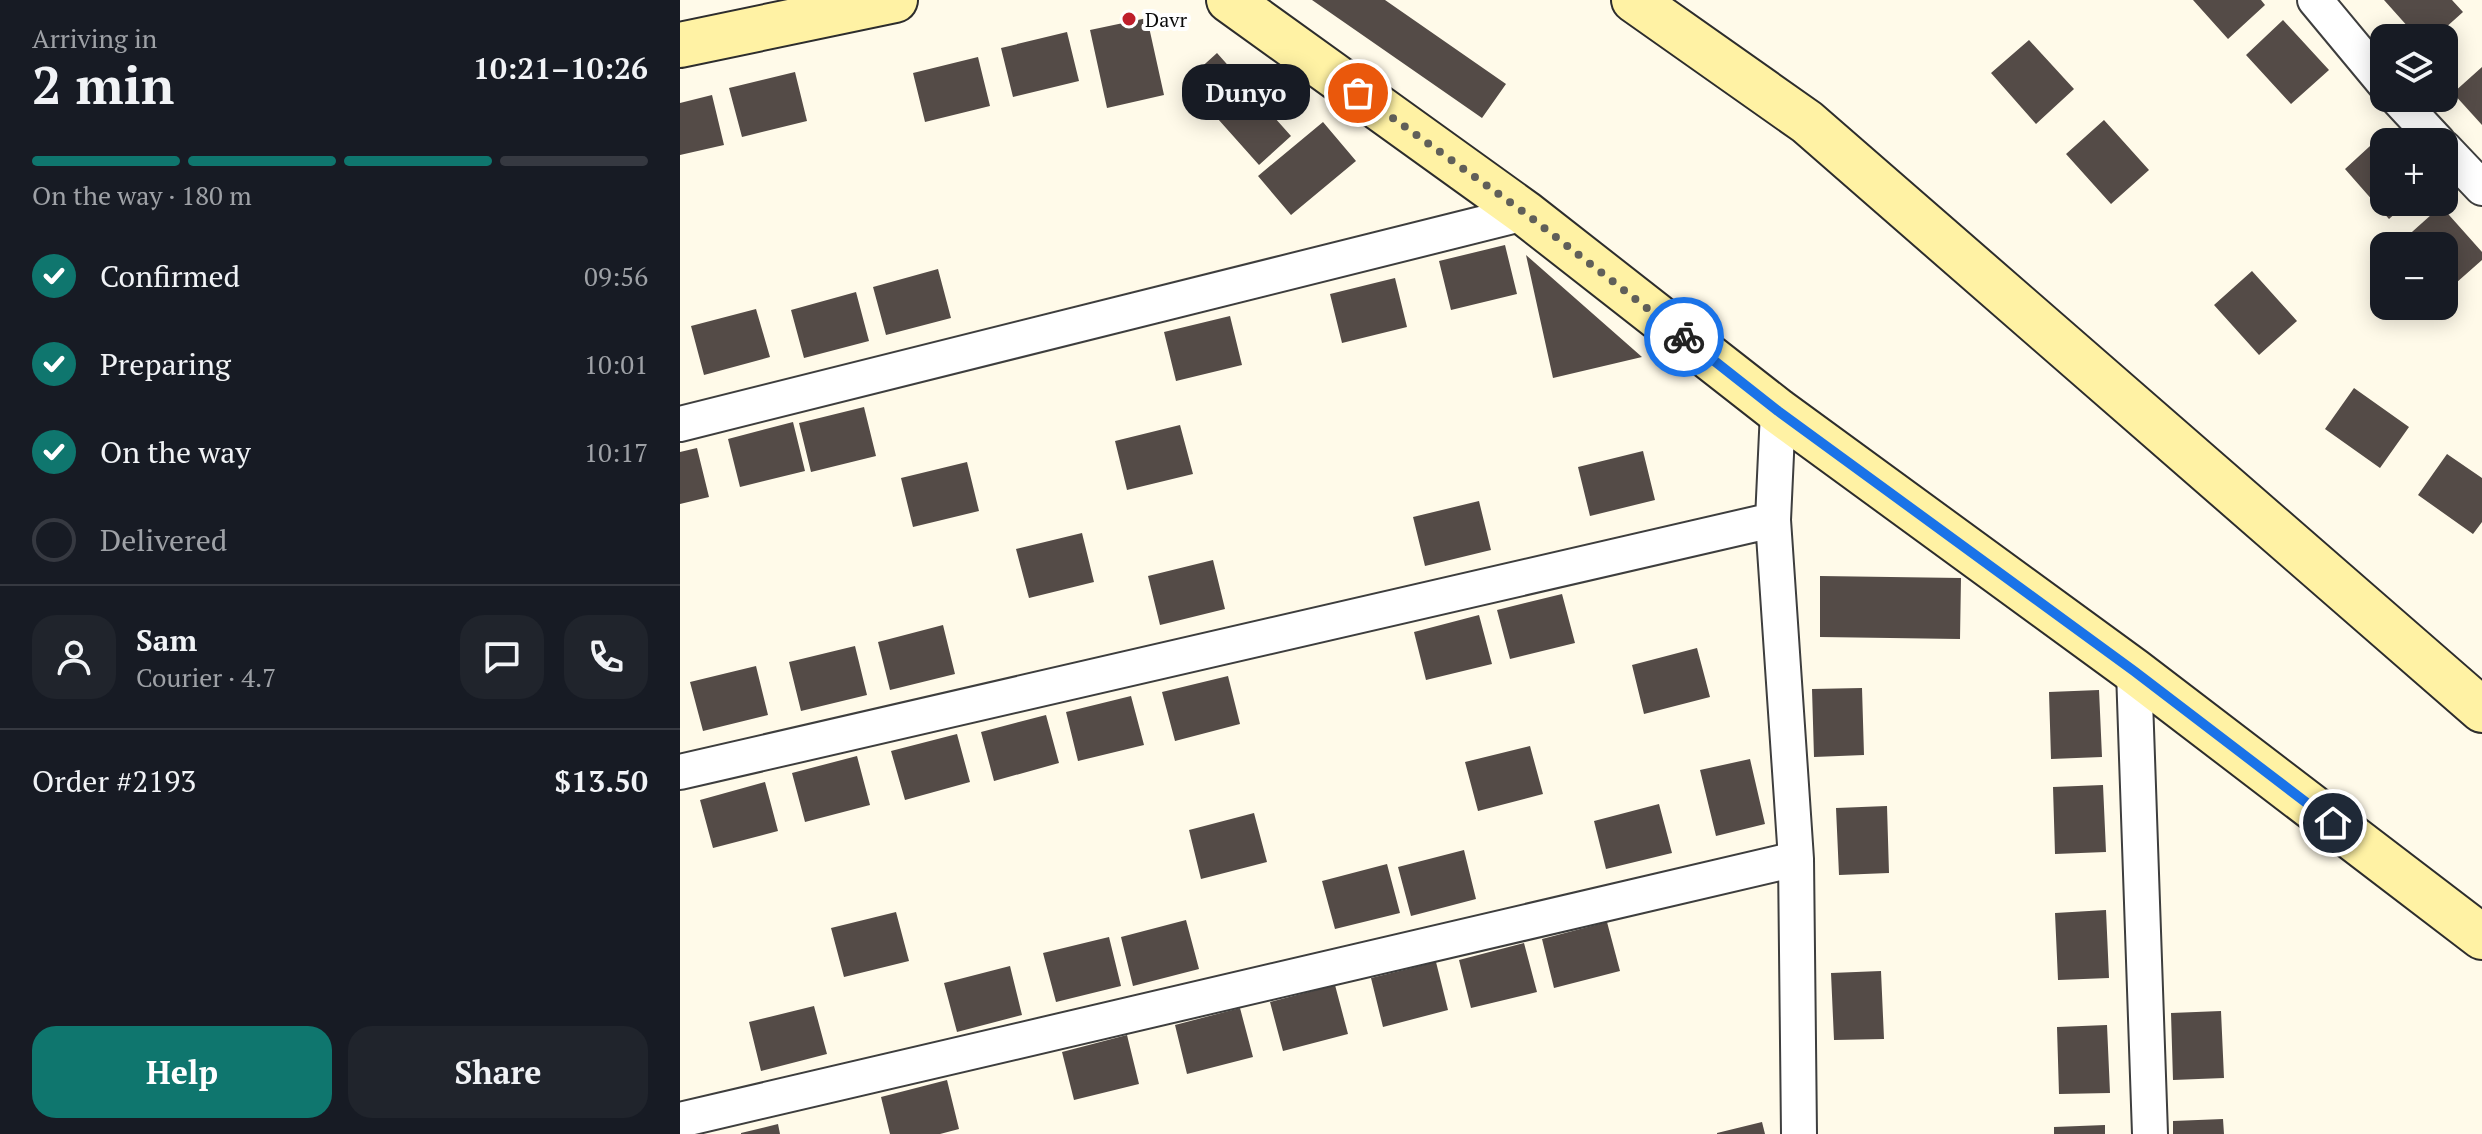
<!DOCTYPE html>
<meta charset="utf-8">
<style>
body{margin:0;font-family:"PT Serif",serif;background:#20242c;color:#f1f3f6;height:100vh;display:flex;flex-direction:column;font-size:30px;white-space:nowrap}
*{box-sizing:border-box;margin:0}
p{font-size:26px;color:#9ea1a6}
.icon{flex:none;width:44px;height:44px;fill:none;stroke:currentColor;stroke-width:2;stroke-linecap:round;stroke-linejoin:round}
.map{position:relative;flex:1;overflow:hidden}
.side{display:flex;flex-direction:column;background:#171b24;width:680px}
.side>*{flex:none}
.tools{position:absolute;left:1690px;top:24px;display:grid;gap:16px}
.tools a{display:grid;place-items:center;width:88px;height:88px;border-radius:16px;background:#171b24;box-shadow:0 4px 20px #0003;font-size:40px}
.pin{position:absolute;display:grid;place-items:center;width:68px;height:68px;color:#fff;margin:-34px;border:4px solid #fff;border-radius:50%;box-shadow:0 2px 8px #0007}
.courier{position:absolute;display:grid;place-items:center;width:80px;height:80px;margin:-40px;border:6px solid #1a73e8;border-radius:50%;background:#fff;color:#222;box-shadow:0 2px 10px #0007}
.bubble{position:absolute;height:56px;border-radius:24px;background:#171b24;box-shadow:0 4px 20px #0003;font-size:26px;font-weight:700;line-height:56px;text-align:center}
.headline em{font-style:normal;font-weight:700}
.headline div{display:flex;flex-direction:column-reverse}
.headline{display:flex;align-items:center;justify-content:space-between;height:136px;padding:0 32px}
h1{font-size:52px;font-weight:700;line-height:60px}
.bar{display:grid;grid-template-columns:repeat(4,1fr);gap:12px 8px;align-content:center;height:96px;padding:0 32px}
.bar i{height:10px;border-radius:6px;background:#363941}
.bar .on{background:#0f766e}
.bar p{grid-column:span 4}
.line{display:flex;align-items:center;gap:20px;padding:0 32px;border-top:2px solid #363941}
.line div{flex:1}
.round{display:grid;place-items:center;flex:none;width:84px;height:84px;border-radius:24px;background:#20242c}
ol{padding:0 32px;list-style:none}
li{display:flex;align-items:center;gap:24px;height:88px}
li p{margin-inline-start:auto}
li .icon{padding:8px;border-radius:50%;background:#0f766e;color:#fff;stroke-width:4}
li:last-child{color:#9ea1a6}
li i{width:44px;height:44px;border:4px solid #363941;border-radius:50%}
.button{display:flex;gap:16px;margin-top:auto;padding:16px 32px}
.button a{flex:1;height:92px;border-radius:24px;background:#0f766e;color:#fff;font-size:32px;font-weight:700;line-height:92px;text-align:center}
.button a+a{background:#20242c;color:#f1f3f6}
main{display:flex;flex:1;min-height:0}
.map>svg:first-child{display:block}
.building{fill:#544b47}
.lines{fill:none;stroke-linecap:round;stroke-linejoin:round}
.street-casing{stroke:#3e3e3e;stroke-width:38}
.secondary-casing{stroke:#2d2d2d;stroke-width:48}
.street{stroke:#fff;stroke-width:34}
.secondary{stroke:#fff2a4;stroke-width:44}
.done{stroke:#605f59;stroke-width:8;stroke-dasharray:0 14.4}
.route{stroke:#1a73e8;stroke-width:10}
.poi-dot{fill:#be1f2c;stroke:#fff;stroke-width:3}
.labels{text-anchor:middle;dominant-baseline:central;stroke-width:8;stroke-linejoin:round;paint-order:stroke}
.poi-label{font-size:20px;fill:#0b0b0b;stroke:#fff;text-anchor:start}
</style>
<main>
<section class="side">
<div class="headline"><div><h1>2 min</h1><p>Arriving in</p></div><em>10:21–10:26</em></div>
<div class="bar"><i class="on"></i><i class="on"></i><i class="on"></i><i></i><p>On the way · 180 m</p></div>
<ol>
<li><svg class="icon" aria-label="check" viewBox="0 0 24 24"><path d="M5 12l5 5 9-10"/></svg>Confirmed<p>09:56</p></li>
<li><svg class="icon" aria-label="check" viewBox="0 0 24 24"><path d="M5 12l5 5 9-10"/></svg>Preparing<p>10:01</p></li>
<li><svg class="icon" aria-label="check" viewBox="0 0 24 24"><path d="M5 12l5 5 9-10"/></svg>On the way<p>10:17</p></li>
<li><i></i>Delivered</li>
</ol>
<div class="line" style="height:144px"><a class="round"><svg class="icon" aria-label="person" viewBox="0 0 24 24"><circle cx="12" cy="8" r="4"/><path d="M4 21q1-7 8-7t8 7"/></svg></a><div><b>Sam</b><p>Courier · 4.7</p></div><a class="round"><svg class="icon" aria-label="chat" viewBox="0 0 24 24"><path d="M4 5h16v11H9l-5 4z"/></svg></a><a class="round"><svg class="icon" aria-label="phone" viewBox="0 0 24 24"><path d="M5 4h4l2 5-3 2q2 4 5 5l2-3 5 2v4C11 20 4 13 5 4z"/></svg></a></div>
<div class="line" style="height:104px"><div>Order #2193</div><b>$13.50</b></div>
<div class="button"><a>Help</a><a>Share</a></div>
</section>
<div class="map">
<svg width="1802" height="1134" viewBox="0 0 1802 1134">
<rect width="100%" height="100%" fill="#fffae9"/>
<path class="building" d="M632,0H705L826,84L802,118Z
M1513,0H1581L1585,5L1548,39Z
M1704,0H1772L1783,12L1754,38H1738Z
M467,18L484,95L427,108L410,30Z
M1603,20L1649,70L1611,104L1566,55Z
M387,32L399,81L333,97L321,48Z
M1349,40L1394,89L1356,124L1311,73Z
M537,53L611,136L579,165L505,82Z
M298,57L310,106L245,122L233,73Z
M1802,67V125L1773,93Z
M115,72L127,121L62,137L49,88Z
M32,95L44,145L0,155V103Z
M1424,120L1469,170L1431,204L1386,154Z
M643,122L676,161L611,215L578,176Z
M1702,135L1709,142H1704V202H1728L1709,219L1665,169Z
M1761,206L1802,252V260L1768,290L1764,285V246H1729L1723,240Z
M825,245L837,294L771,310L759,261Z
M846,255L962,357L873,378Z
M258,269L271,318L206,335L193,287Z
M1572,271L1617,321L1579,355L1534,305Z
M715,278L727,327L662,343L650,294Z
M176,292L189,341L124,358L111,310Z
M76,309L90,357L24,375L11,326Z
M550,316L562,365L496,381L484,332Z
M1674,388L1729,427L1700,468L1645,429Z
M184,407L196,456L131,472L119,423Z
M113,422L125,471L60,487L48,439Z
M500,425L513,474L447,490L435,441Z
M17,448L29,497L0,504V452Z
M963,451L975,500L910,516L898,467Z
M1767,454L1802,478V522L1793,534L1738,495Z
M287,462L299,511L233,527L221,478Z
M799,501L811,550L745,566L733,517Z
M402,533L414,582L349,598L336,549Z
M533,560L545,609L480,625L468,576Z
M1140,576L1281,578L1280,639L1140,637Z
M882,594L895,643L830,659L817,610Z
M799,615L812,664L746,680L734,632Z
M263,625L275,674L210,690L198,642Z
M175,646L187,695L121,711L109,662Z
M1017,648L1030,697L964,714L952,665Z
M76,666L88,715L23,731L10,682Z
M548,676L560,724L495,741L482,692Z
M1182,688L1184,755L1134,757L1132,689Z
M1419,690L1422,757L1371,759L1369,692Z
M451,696L464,745L398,761L386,712Z
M366,715L379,763L314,781L301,732Z
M277,734L290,782L225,800L211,751Z
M850,746L863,794L798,811L785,762Z
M177,756L190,805L125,822L112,773Z
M1070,759L1085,824L1036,836L1020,770Z
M85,782L98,831L33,848L20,800Z
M1423,785L1426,852L1375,854L1373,787Z
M979,804L992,853L926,869L914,821Z
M1207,806L1209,873L1159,875L1156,808Z
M574,813L587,862L521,879L509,830Z
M784,850L796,899L731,916L718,867Z
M707,864L720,913L655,929L642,881Z
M1426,910L1429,978L1378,980L1375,913Z
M216,912L229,961L164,977L151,928Z
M506,920L519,969L453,986L441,937Z
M927,922L940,971L874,988L862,939Z
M429,937L441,986L376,1002L363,953Z
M844,943L857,992L791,1008L779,960Z
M756,962L768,1010L703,1027L691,978Z
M330,966L342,1015L277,1032L264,983Z
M1201,971L1204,1039L1154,1040L1151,973Z
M655,985L668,1034L603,1051L590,1002Z
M134,1006L147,1054L81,1071L69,1022Z
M560,1008L573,1057L507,1074L495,1025Z
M1541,1011L1544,1078L1493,1080L1491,1013Z
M1427,1025L1430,1093L1379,1094L1377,1027Z
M447,1035L459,1084L394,1100L382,1052Z
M267,1080L279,1129L260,1134H210L201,1097Z
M1543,1119L1544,1134H1493V1121Z
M1082,1122L1085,1134H1037V1133Z
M98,1124L100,1134H61V1133Z
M1425,1125V1134H1374V1127Z"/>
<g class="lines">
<g class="street-casing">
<path id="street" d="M1635,0L1704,83
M1717,98L1758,142
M1764,148L1802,188
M1098,411L1093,520L1116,859L1119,1134
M0,424L845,213
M1454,671L1470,1134
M0,772L1093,520
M0,1120L1116,859"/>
</g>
<g class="secondary-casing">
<path id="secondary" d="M549,0L845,213L1098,411L1454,671L1802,937
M954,0L1127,122L1802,710
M0,45L215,0"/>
</g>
<use href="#street" class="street"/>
<use href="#secondary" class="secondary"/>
</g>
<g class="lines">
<path class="done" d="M678,93L845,213L1004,337"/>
<path class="route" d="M1004,337L1098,411L1454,671L1653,823"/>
</g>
<circle class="poi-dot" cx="449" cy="19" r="8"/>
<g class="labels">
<g class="poi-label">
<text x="465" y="19">Davr</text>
</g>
</g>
</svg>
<div class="tools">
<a><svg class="icon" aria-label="layers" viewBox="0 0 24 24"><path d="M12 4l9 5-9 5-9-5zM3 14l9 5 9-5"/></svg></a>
<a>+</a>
<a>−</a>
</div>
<div class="pin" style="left:678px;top:93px;background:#ea580c"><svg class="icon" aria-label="bag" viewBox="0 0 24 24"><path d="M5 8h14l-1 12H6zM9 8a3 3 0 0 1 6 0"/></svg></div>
<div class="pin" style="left:1653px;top:823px;background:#1f2937"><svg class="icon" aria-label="home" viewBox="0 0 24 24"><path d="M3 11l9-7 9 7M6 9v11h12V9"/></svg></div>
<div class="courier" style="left:1004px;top:337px"><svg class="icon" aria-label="bike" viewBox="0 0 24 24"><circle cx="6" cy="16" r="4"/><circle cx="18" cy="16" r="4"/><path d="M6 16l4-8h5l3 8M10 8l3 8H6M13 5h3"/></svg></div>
<div class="bubble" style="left:502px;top:64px;width:128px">Dunyo</div>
</div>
</main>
